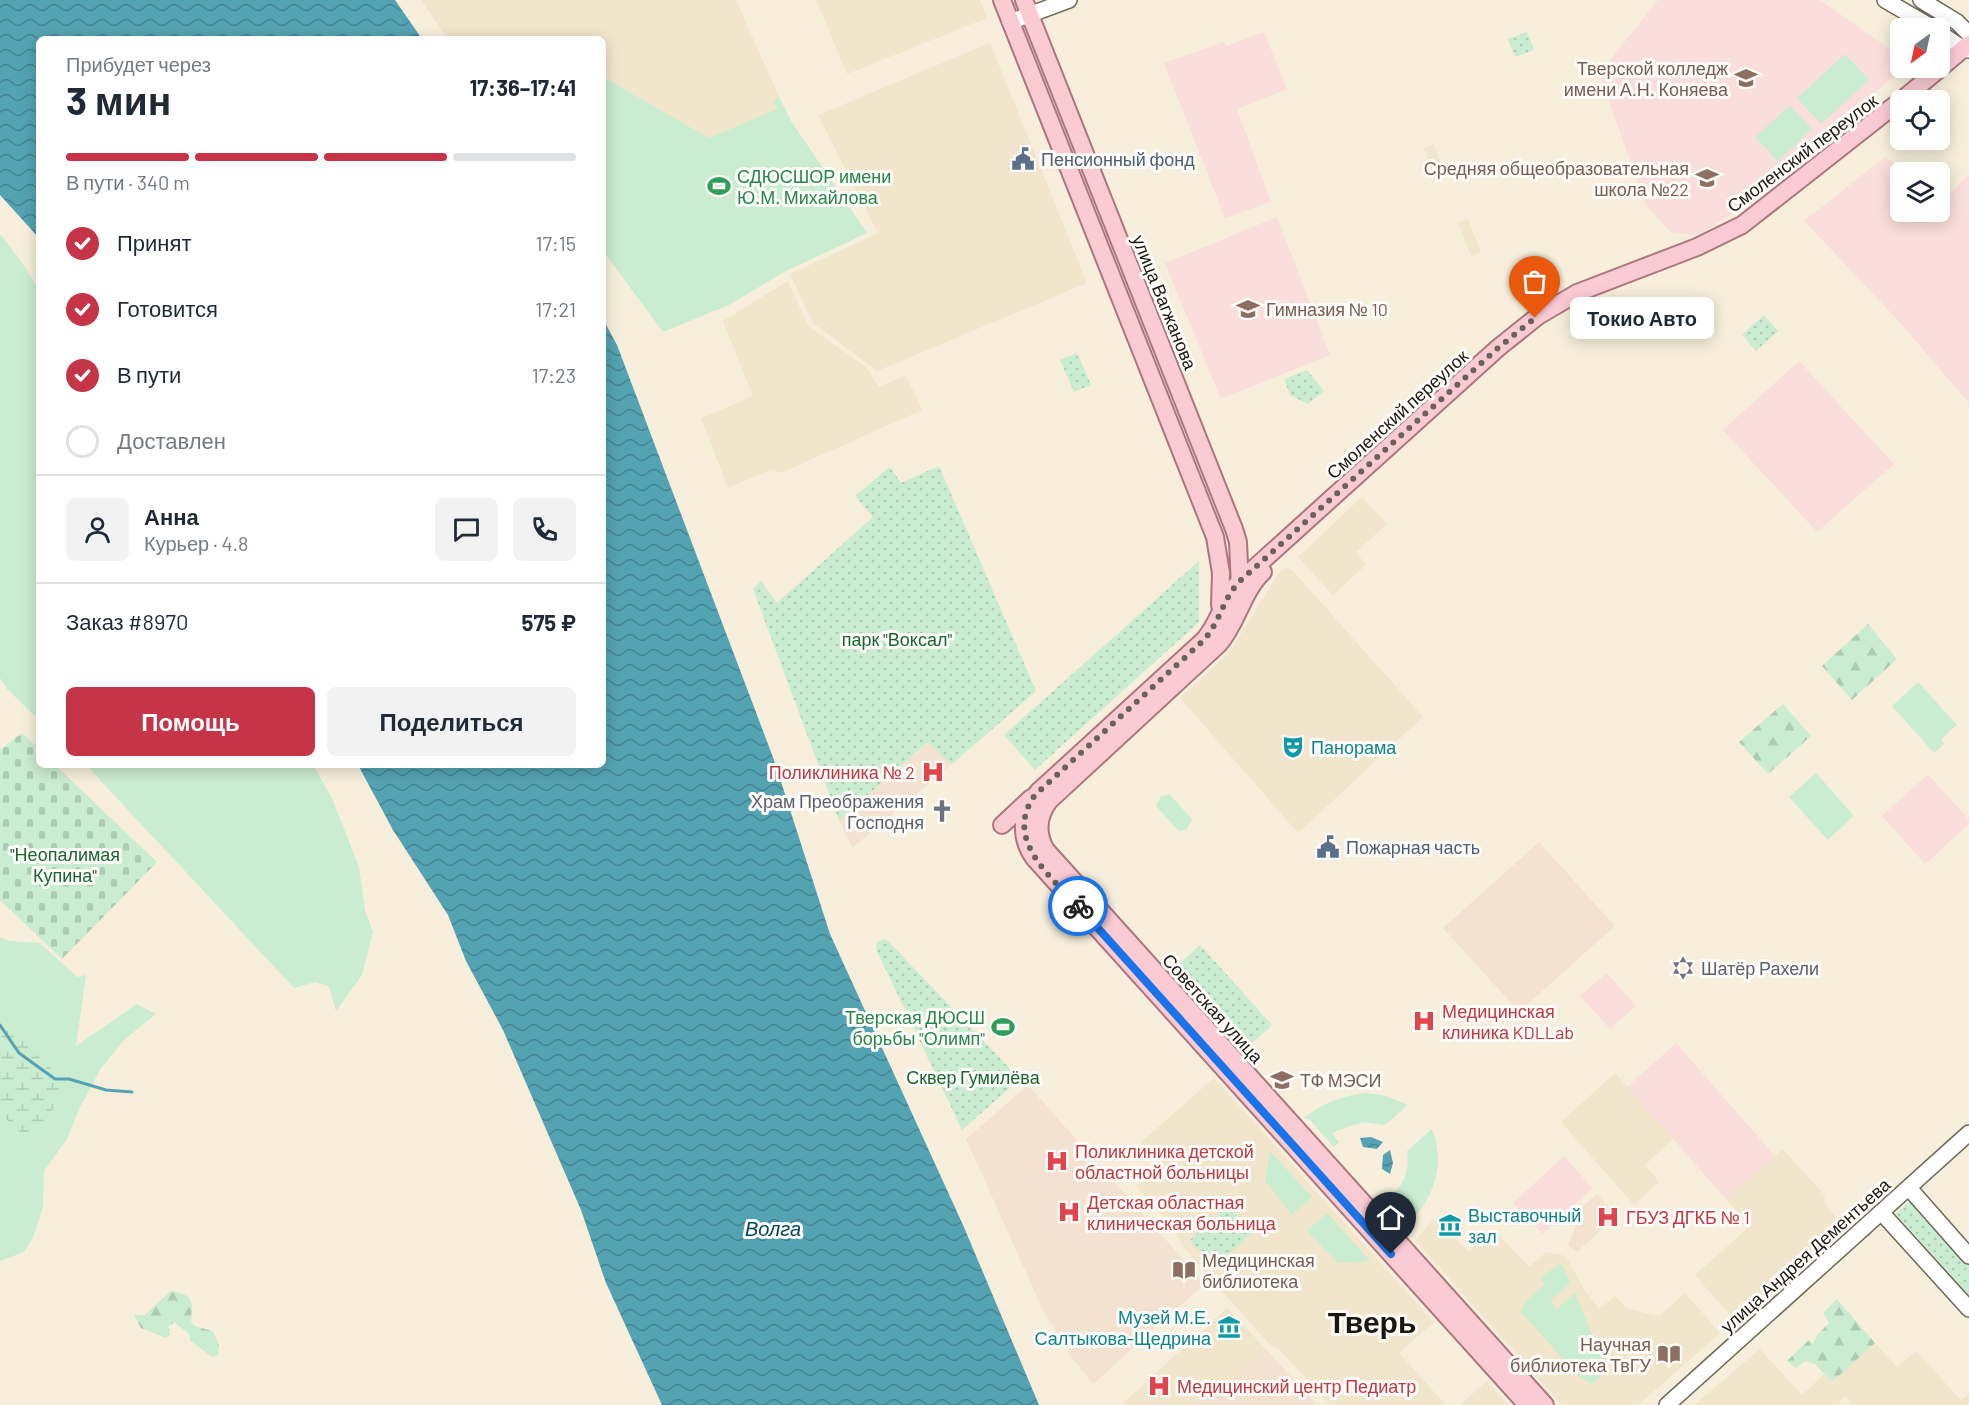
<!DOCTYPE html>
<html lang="ru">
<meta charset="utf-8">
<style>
body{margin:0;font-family:Barlow,sans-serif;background:#f2f2f3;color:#1f2937;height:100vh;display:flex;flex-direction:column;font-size:22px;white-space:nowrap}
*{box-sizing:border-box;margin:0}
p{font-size:20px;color:#747a83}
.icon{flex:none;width:33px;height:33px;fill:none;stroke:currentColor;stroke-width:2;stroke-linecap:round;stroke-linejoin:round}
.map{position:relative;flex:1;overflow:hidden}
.sheet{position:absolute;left:36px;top:36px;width:570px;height:732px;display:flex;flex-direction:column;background:#fff;border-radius:9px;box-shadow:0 3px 15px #0003}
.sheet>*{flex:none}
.needle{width:39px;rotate:213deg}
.tools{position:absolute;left:1890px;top:18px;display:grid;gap:12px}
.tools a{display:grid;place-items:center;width:60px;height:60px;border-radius:9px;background:#fff;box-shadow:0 3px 15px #0003;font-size:30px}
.pin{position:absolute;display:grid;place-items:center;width:51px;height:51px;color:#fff;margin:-62px -26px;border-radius:50% 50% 50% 0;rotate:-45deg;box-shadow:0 0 6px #0007}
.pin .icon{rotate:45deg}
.courier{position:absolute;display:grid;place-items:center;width:60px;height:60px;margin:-30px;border:4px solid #1a73e8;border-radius:50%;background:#fff;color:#222;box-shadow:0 2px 8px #0007}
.bubble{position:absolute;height:42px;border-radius:9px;background:#fff;box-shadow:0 3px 15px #0003;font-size:20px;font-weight:700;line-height:42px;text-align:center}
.summary em{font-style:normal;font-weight:700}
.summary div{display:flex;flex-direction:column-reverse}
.summary{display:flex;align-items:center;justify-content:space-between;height:102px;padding:0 30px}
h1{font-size:39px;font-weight:700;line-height:45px}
.bar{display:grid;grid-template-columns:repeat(4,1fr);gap:9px 6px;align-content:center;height:72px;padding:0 30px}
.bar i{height:8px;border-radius:4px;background:#e0e1e3}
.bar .on{background:#c53547}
.bar p{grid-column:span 4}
.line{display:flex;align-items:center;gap:15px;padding:0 30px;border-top:2px solid #e0e1e3}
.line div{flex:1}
.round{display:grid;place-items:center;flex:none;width:63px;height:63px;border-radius:9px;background:#f2f2f3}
ol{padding:0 30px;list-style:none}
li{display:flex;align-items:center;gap:18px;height:66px}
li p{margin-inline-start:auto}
li .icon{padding:6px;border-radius:50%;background:#c53547;color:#fff;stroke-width:4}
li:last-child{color:#747a83}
li i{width:33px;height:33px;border:3px solid #e0e1e3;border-radius:50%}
.action{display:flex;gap:12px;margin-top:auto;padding:12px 30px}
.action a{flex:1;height:69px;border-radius:9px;background:#c53547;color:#fff;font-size:24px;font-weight:700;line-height:69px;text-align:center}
.action a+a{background:#f2f2f3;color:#1f2937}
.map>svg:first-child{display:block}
.built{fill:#f1e5cb}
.education{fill:#f9dedb}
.medical{fill:#f4e2d1}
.grass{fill:#caecd0}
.forest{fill:url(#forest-firs)}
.wetland{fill:url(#wetland-marsh)}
.cemetery{fill:url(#cemetery-stones)}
.park{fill:url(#park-dots)}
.water{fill:url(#water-waves)}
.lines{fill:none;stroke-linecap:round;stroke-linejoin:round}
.stream{stroke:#54a3b3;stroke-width:3}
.secondary-casing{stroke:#706858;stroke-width:18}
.primary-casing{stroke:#ab767d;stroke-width:20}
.secondary{stroke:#fff;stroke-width:15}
.primary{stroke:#fbcbd4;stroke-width:16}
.done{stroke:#686359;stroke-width:6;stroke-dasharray:0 10.8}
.route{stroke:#1a73e8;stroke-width:8}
.labels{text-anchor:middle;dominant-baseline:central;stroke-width:6;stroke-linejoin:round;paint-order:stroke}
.education-label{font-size:18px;fill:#785e54;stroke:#fefcf9;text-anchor:end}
.street-label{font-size:18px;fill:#1b1812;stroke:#fefcf9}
.service-label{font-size:18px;fill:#4e5e75;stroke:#fefcf9;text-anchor:start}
.leisure-label{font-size:18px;fill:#27864d;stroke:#fefcf9;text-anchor:start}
.park-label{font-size:18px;fill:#196632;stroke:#fefcf9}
.culture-label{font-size:18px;fill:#0d838f;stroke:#fefcf9;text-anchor:start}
.health-label{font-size:18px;fill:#be3a42;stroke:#fefcf9;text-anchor:start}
.worship-label{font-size:18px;fill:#5b616d;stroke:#fefcf9;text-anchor:end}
.water-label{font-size:20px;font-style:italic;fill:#004a56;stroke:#fefcf9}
.town-label{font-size:30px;font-weight:bold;fill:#1b1812;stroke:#fefcf9}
</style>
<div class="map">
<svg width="1969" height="1405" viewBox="0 0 1969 1405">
<defs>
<pattern id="forest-firs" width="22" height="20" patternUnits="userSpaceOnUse" patternTransform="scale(1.5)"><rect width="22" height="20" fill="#caecd0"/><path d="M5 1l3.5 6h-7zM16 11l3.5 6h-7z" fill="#adcab2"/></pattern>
<pattern id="wetland-marsh" width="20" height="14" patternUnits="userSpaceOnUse" patternTransform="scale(1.5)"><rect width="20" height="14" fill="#caecd0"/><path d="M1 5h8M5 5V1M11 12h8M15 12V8" fill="none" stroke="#adcab2"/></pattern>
<pattern id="cemetery-stones" width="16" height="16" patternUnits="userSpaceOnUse" patternTransform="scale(1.5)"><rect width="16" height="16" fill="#caecd0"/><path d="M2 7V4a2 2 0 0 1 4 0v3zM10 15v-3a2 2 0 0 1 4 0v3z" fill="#adcab2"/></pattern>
<pattern id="park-dots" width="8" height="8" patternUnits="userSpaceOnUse" patternTransform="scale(1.5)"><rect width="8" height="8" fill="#caecd0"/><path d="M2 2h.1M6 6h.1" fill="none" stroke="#adcab2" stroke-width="1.8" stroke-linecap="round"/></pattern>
<pattern id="water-waves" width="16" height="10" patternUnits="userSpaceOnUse" patternTransform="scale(1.5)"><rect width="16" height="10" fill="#54a3b3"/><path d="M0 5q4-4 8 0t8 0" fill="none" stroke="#458490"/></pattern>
</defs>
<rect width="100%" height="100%" fill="#f7efdc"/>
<path class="built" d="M421,0H736L779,97L773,100L777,109L709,138L603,77V39H448Z
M816,0H980L987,18L847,74Z
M990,43L1087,283L877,371L813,323L790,274L878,233L818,115Z
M1434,144L1445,175L1435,179L1424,148Z
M1468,219L1481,252L1471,256L1458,223Z
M788,281L808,326L866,367L879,387L906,375L922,410L781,473L773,469L728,488L701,418L753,396L723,321Z
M1362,497L1387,524L1356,552L1366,565L1333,595L1298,557Z
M1286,567L1294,572L1423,717L1298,833L1180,698L1228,654L1278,574Z
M1615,1073L1673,1139L1645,1165L1659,1182L1634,1205L1561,1122Z
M1214,1078L1434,1322L1399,1353L1446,1405H1330L1280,1350L1268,1343L1184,1248L1172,1226L1136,1186L1161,1163L1141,1142Z
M1783,1149L1825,1196L1824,1203L1842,1224L1734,1320L1695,1275L1750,1226L1726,1199Z
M1433,1220L1469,1251L1493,1229L1529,1267L1546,1252L1566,1256L1585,1291L1599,1309L1615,1296L1628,1309L1659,1316L1685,1293L1720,1333L1638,1405H1562L1415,1240Z
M1227,1308L1266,1349L1219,1389L1215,1385L1192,1405H1121Z
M1875,1343L1897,1367L1916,1351L1961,1400L1969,1394V1405H1853L1845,1396L1838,1405H1694L1760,1349L1802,1395L1824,1374L1832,1382Z
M1487,1381L1509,1405H1460Z"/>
<path class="education" d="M1658,0H1820L1900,56V68H1903L1742,208L1698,235L1671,233L1646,205L1599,74Z
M1264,32L1287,89L1237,109L1271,202L1225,218L1164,63L1224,42L1227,46Z
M1885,157L1908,172H1900V212H1940V194L1946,198L1969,174V403L1895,317L1804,221Z
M1277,217L1330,355L1221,399L1165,263Z
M1799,361L1894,464L1817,532L1723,430Z
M1928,774L1969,820V824L1925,864L1882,816Z
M1607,973L1636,1006L1610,1029L1580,996Z
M1676,1043L1775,1156L1726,1199L1627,1087Z
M1564,1156L1592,1188L1543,1234L1513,1203Z"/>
<path class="medical" d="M929,742L951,765L852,848L839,820Z
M1539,842L1615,926L1519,1012L1443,928Z
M1028,1085L1205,1284L1093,1384L1072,1358L1042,1308L966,1139Z
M1597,1194L1617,1216L1577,1252L1568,1245L1584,1205Z
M1266,1349L1317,1405H1192L1215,1384L1219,1389Z"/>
<path class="grass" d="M1845,54L1869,80L1821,124L1797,98Z
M603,77L709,138L777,109L773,100L779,97L791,121L867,233L786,271L729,305L663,332L603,251Z
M1790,105L1812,129L1778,161L1755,137Z
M0,234L24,265L39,291V720L7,689L0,678Z
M1918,682L1957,725L1941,739L1944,744L1934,753L1892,706Z
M86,765H313L332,798L359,867L365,910L373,932L362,975L336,1011L329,986L315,982L294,988Z
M1816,773L1854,816L1828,840L1789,797Z
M1169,794L1192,819L1187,829L1179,831L1156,806L1161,796Z
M0,937L10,941L40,943L77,977L86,975L76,1046L137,1004L156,1014L124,1040L101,1068L80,1107L67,1139L44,1171L43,1207L33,1238L24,1252L0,1261Z
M1367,1093L1386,1096L1408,1105L1385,1125L1363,1122L1336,1131L1332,1134L1339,1142L1334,1147L1310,1120L1304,1118C1322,1103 1344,1095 1367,1093Z
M1432,1129C1446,1164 1434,1201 1406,1225L1380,1197L1385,1192L1389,1196C1405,1186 1410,1169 1407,1151Z
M1270,1151L1312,1197L1292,1215L1265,1181Z
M1327,1213L1370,1261L1338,1263L1307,1231Z
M1559,1264L1564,1267L1570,1283L1550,1301L1557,1309L1575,1293L1605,1366L1604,1373L1594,1383L1588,1382L1579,1377L1521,1312L1526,1301L1545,1284L1541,1278Z"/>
<path class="forest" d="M1868,624L1897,659L1852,700L1822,666Z
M1783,704L1811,736L1768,774L1739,742Z
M171,1291C195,1295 192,1301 191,1321L194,1326L213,1331L219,1346L218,1355L212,1357L191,1341L189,1334L174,1322L168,1327L170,1334L166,1338L141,1328L134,1315H145Z
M1837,1299L1875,1343L1832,1382L1815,1364L1805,1361L1796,1368L1787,1361L1809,1340L1813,1344L1818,1334L1829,1323L1823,1313Z"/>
<path class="wetland" d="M0,1020L57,1074L60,1097L34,1140L16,1129L0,1113Z"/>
<path class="cemetery" d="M22,733L39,749V765H55L157,862L62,959L0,900V750Z"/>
<path class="park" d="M1527,32L1534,50L1515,57L1508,39Z
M1764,315L1778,331L1756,351L1742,335Z
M1077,353L1091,385L1074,392L1060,360Z
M1307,370L1324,391L1308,404L1290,395L1284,379Z
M939,466L1036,691L951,765L928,742L839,820L753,589L761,581L777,603L873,517L855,496L890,467L901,483Z
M1199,561V622L1035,770L1004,735Z
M883,939L888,941L1020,1079L962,1130L876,949L877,943Z
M1200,945L1272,1025L1249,1046L1177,966Z
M1913,1198L1969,1264V1297L1896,1214Z
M1229,1205L1253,1232L1214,1267L1190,1240Z"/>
<path class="water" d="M0,0H395L422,39H39V238L0,195Z
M603,319L617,345L774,760L830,934L963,1225L1039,1405H662L606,1283L581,1210L503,1030L466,961L448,915L393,830L358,765H603Z
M1371,1137L1383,1142L1377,1149L1363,1147L1360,1138Z
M1390,1150L1393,1163L1390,1174L1382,1169L1383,1155Z"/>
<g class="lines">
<path class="stream" d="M0,1025L19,1053L55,1079H69L106,1090L132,1092"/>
<g class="secondary-casing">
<path id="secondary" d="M1885,0L1933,28
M1921,0L1957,22L1969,34
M1010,22L1069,0
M1940,33L1963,49L1969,50
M1909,1188L1969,1256
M1881,1212L1969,1309
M1667,1405L1969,1133"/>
</g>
<g class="primary-casing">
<path id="primary" d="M1002,0L1215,537L1221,573L1220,605
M1024,0L1234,529L1238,542L1240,587
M1902,100L1969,44
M1263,572C1242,592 1238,622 1219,644L1049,801C1038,816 1036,833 1046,850L1545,1405
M1002,825L1031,798
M1527,1405L1034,858C1019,837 1021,811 1038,792L1204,640C1220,622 1223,598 1240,581L1498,348L1538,316L1577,293L1697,247L1742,225L1900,101"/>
</g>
<use href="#secondary" class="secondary"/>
<use href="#primary" class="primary"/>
</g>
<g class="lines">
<path class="done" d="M1078,906C1050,876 1003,839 1035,795L1204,640C1220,622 1223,598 1240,581L1498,348L1535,318"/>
<path class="route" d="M1078,906L1391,1254"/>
</g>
<defs>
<g id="university-bare" transform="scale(1.8)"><path d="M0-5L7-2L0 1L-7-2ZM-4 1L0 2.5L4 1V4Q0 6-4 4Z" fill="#8d6e63" stroke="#fefcf9" stroke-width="2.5" paint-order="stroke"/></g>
<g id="civic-bare" transform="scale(1.8)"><path d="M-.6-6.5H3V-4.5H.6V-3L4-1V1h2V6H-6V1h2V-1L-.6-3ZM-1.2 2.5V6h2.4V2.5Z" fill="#5c6f8a" stroke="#fefcf9" stroke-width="2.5" paint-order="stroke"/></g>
<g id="school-bare" transform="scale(1.8)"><path d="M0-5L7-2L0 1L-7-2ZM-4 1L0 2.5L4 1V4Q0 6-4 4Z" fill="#8d6e63" stroke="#fefcf9" stroke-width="2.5" paint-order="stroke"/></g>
<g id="stadium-bare" transform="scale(1.8)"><path d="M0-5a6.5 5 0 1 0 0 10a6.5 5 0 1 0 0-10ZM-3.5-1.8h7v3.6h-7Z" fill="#2e9e5b" stroke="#fefcf9" stroke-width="2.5" paint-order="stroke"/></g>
<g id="theatre-bare" transform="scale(1.8)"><path d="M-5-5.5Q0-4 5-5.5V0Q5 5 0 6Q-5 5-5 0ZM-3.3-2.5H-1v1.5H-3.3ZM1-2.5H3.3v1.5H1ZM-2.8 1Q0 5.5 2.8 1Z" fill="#0f9aa8" stroke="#fefcf9" stroke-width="2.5" paint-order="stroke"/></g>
<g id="hospital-bare" transform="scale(1.8)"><path d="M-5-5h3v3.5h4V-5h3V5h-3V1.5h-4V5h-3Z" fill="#e0444e" stroke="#fefcf9" stroke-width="2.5" paint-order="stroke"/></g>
<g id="church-bare" transform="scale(1.8)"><path d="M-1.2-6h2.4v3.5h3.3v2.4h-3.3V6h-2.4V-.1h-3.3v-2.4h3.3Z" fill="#6b7280" stroke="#fefcf9" stroke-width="2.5" paint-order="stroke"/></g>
<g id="synagogue-bare" transform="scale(1.8)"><path d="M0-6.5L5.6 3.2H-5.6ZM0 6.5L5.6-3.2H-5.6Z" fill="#6b7280" stroke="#fefcf9" stroke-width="2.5" paint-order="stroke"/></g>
<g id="museum-bare" transform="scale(1.8)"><path d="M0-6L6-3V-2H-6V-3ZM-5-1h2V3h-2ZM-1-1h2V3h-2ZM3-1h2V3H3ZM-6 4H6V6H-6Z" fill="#0f9aa8" stroke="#fefcf9" stroke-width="2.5" paint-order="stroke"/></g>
<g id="library-bare" transform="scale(1.8)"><path d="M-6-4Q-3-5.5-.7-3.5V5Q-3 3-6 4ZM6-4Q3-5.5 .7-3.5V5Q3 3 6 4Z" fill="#8d6e63" stroke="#fefcf9" stroke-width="2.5" paint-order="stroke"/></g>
</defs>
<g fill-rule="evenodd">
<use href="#university-bare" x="1746" y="78"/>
<use href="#civic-bare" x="1023" y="159"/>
<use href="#school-bare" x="1707" y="178"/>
<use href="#stadium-bare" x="719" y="186"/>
<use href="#school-bare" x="1248" y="309"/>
<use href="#theatre-bare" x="1293" y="747"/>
<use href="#hospital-bare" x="933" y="772"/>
<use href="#church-bare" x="942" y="811"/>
<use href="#civic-bare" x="1328" y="847"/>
<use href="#synagogue-bare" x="1683" y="968"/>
<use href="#hospital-bare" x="1424" y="1021"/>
<use href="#stadium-bare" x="1003" y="1027"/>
<use href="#university-bare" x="1282" y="1080"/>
<use href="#hospital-bare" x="1057" y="1161"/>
<use href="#hospital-bare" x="1069" y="1212"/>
<use href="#hospital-bare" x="1608" y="1217"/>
<use href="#museum-bare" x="1450" y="1225"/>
<use href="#library-bare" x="1184" y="1270"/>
<use href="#museum-bare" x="1229" y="1327"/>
<use href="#library-bare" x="1669" y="1354"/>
<use href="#hospital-bare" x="1159" y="1386"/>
</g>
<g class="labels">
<g class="education-label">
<text x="1728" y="68">Тверской колледж<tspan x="1728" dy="21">имени А.Н. Коняева</tspan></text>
<text x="1689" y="168">Средняя общеобразовательная<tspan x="1689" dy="21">школа №22</tspan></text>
<text x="1266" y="309" text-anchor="start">Гимназия № 10</text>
<text x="1300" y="1080" text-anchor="start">ТФ МЭСИ</text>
<text x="1202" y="1260" text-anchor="start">Медицинская<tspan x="1202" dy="21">библиотека</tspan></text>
<text x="1651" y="1344">Научная<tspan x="1651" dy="21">библиотека ТвГУ</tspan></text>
</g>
<g class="street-label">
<text transform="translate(1802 153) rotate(-37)">Смоленский переулок</text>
<text transform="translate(1165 302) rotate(68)">улица Вагжанова</text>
<text transform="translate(1397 414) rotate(-42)">Смоленский переулок</text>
<text transform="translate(1213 1008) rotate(48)">Советская улица</text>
<text transform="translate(1805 1255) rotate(-42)">улица Андрея Дементьева</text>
</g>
<g class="service-label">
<text x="1041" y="159">Пенсионный фонд</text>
<text x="1346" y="847">Пожарная часть</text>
</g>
<g class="leisure-label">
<text x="737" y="176">СДЮСШОР имени<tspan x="737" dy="21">Ю.М. Михайлова</tspan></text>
<text x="985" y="1017" text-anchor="end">Тверская ДЮСШ<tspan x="985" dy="21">борьбы "Олимп"</tspan></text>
</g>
<g class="park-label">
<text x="897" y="639">парк "Воксал"</text>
<text x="65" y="854">"Неопалимая<tspan x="65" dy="21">Купина"</tspan></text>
<text x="973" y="1077">Сквер Гумилёва</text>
</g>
<g class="culture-label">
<text x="1311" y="747">Панорама</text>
<text x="1468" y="1215">Выставочный<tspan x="1468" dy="21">зал</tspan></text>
<text x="1211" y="1317" text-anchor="end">Музей М.Е.<tspan x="1211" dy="21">Салтыкова-Щедрина</tspan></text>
</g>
<g class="health-label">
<text x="915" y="772" text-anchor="end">Поликлиника № 2</text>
<text x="1442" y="1011">Медицинская<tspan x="1442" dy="21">клиника KDLLab</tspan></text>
<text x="1075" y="1151">Поликлиника детской<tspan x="1075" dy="21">областной больницы</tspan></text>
<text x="1087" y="1202">Детская областная<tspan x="1087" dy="21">клиническая больница</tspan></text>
<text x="1626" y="1217">ГБУЗ ДГКБ № 1</text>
<text x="1177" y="1386">Медицинский центр Педиатр</text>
</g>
<g class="worship-label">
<text x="924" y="801">Храм Преображения<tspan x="924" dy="21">Господня</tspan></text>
<text x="1701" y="968" text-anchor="start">Шатёр Рахели</text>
</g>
<g class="water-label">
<text x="773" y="1228">Волга</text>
</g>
<g class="town-label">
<text x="1372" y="1321">Тверь</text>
</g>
</g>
</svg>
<div class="tools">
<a><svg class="needle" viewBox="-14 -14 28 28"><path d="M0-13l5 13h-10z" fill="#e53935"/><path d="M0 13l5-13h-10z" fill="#747a83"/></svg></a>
<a><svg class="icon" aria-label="locate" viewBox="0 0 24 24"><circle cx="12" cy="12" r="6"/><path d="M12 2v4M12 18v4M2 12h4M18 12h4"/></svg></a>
<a><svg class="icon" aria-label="layers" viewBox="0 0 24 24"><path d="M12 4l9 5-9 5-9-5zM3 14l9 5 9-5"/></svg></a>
</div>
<div class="pin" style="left:1535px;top:318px;background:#ea580c"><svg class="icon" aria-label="bag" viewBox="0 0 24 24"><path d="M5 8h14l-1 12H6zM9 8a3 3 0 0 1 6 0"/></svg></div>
<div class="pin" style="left:1391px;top:1254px;background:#1f2937"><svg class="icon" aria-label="home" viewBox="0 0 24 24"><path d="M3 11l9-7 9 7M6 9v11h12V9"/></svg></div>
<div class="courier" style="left:1078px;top:906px"><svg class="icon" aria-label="bike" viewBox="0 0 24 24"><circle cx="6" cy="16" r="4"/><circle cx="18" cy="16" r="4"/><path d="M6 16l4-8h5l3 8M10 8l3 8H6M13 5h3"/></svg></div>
<div class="bubble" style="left:1570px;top:297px;width:144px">Токио Авто</div>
<section class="sheet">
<div class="summary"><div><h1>3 мин</h1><p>Прибудет через</p></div><em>17:36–17:41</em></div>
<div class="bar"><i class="on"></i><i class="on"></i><i class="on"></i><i></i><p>В пути · 340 m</p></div>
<ol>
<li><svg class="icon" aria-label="check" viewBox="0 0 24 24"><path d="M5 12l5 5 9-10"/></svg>Принят<p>17:15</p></li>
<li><svg class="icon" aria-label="check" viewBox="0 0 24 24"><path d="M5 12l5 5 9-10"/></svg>Готовится<p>17:21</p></li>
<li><svg class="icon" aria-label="check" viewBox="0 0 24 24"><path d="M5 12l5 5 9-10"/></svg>В пути<p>17:23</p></li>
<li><i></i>Доставлен</li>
</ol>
<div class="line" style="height:108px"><a class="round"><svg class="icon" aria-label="person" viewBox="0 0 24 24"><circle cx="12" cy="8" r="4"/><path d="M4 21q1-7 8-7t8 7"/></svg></a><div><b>Анна</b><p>Курьер · 4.8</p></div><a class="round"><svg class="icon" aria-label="chat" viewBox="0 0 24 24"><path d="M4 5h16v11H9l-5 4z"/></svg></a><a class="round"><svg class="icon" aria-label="phone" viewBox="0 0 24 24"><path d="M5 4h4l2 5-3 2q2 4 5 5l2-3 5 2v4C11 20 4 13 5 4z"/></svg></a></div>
<div class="line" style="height:78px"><div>Заказ #8970</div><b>575 ₽</b></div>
<div class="action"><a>Помощь</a><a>Поделиться</a></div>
</section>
</div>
